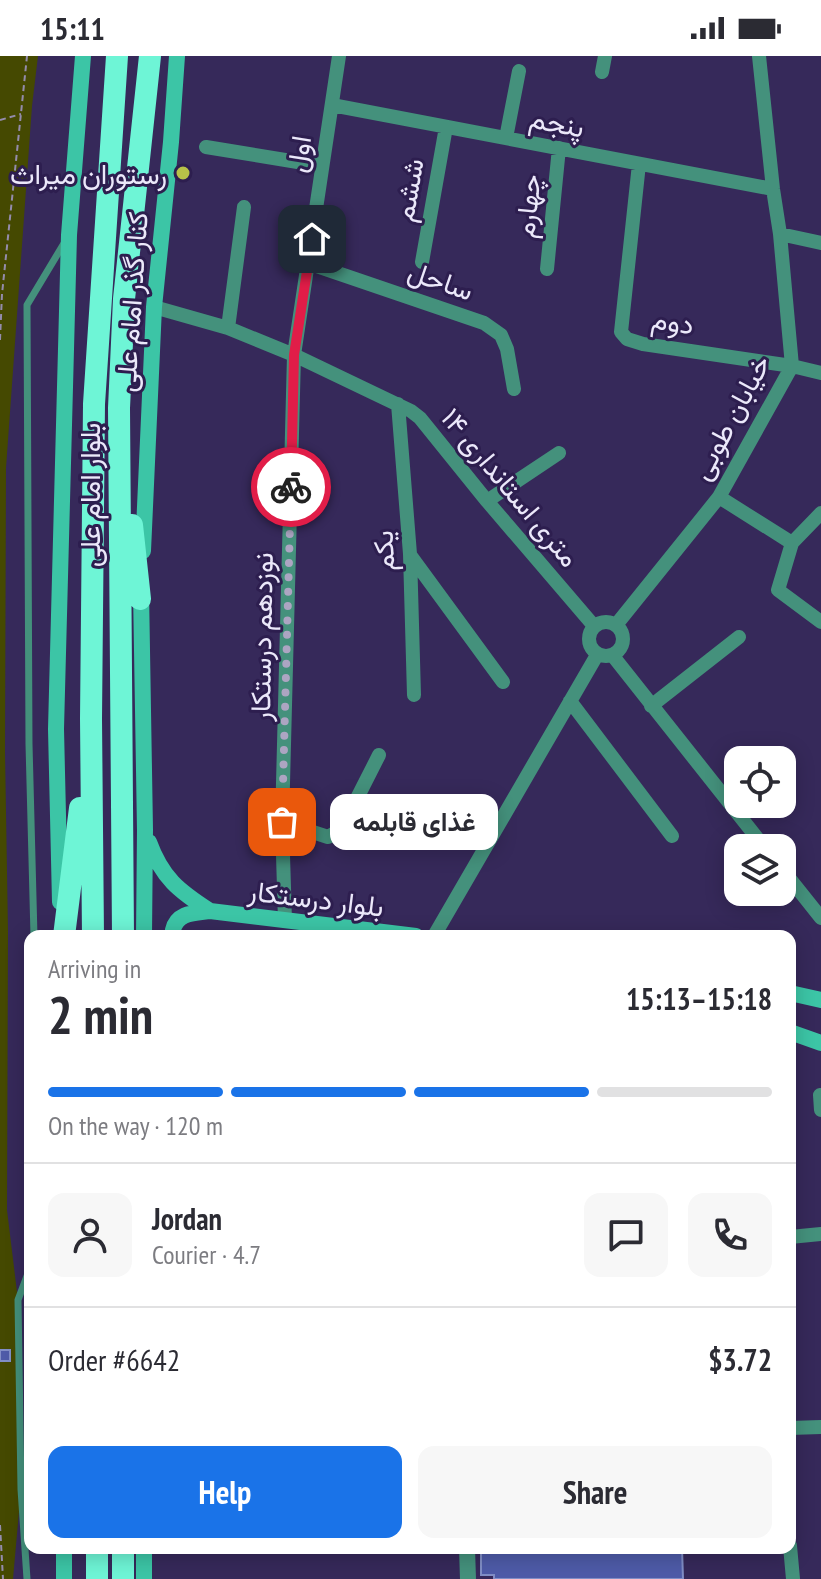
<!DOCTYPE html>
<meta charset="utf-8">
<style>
body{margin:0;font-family:"PT Sans Narrow",Vazirmatn,sans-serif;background:#f7f7f7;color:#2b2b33;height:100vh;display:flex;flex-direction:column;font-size:30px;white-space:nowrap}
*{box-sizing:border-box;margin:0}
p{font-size:26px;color:#7c7c81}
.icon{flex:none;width:44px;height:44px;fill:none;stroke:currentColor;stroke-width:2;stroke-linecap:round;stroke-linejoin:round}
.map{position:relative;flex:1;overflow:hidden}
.side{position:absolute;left:24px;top:874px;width:772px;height:624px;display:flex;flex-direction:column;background:#fff;border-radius:16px;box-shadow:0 4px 20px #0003}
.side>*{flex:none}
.buttons{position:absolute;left:724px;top:690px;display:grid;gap:16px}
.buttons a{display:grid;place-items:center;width:72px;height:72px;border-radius:16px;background:#fff;box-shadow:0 4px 20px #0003;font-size:40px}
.pin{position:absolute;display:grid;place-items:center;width:68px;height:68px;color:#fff;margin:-34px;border-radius:16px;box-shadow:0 4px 12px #0006}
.courier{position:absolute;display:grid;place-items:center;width:80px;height:80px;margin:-40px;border:6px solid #e11d48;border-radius:50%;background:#fff;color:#222;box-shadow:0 2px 10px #0007}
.bubble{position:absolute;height:56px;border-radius:16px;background:#fff;box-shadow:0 4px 20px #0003;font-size:26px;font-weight:700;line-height:56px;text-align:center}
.overview em{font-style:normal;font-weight:700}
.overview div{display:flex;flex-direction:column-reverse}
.overview{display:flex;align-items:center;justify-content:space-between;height:136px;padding:0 24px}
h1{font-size:52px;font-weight:700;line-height:60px}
.bar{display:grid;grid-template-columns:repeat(4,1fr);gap:12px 8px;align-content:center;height:96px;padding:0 24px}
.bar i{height:10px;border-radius:6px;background:#e1e1e2}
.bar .current{background:#1a73e8}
.bar p{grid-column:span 4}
.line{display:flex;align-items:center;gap:20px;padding:0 24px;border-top:2px solid #e1e1e2}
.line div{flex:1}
.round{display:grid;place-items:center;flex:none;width:84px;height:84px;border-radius:16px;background:#f7f7f7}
.button{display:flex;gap:16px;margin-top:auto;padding:16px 24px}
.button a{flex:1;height:92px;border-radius:16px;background:#1a73e8;color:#fff;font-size:32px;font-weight:700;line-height:92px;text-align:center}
.button a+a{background:#f7f7f7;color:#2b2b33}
.status{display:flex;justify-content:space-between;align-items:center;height:56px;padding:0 40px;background:#fff;direction:ltr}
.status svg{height:22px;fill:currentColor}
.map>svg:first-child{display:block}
.green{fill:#454901}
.building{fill:#4e5ba8;stroke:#818ec6;stroke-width:2}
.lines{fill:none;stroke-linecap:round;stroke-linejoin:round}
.path{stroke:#948cad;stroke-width:2;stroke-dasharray:6 4;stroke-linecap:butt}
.service{stroke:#44917c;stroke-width:7}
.minor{stroke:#44917c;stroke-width:14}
.tertiary{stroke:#44917c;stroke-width:16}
.secondary{stroke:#3cc5a6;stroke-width:16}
.trunk{stroke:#6ef5d6;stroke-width:22}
.done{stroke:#aca5c2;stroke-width:8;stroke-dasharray:0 14.4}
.route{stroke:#e11d48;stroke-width:10}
.poi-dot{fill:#b7c148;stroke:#2d1e4f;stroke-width:3}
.labels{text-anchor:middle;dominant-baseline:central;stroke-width:6;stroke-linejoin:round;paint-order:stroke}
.street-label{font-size:28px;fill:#ebe8fa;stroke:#2d1e4f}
.poi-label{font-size:28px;fill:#ebe8fa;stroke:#2d1e4f;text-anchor:end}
</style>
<div class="status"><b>15:11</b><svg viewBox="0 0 49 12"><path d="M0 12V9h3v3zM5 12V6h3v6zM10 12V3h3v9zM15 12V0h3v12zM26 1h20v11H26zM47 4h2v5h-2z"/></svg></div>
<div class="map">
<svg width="821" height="1523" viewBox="0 0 821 1523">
<rect width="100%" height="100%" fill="#36295a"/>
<path class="green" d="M0,0H38L32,50L6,412L5,696L8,875L7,1154L18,1244L21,1433L13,1523H0Z"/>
<path class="building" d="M0,1294H10V1305H0Z
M481,1492H682L683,1523H494V1519H481Z"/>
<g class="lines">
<path class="path" d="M0,64L21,58
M0,284L2,238L27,0
M0,1469L3,1523"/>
<path class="service" d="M34,880L29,688L27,249L66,184
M27,1523L21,1433L18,1244L30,1212"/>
<path class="minor" d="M602,16L605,0
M332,49L773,133
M506,82L519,15
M206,91L322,110
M639,108L621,276L627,283L643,288L792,310L821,317
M780,178L821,187
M422,206L446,71
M308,207L484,267L501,279L507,293L514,333
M547,213L559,92
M154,251L228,272L294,299L411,355L420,362L487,445L594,570
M228,272L244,151
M398,348L410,498L414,639
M719,441L792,487
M487,445L559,397
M821,457L792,487L778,534L821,566
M410,499L503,626
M589 583a17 17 0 1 1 34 0a17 17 0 1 1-34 0Z
M616,569L719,441L792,310L780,178L773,133L759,0
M613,600L765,792
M570,645L672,780
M651,650L739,581
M282,766L328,781L338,775L345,766L379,699
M782,813L821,862
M285,865L282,766L294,299L339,0
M434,880L597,599
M820,1039L821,1054
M790,1181L821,1178
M790,1372L821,1371
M790,1490L793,1523"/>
<path class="tertiary" d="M467,1492L468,1523"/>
<path class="secondary" d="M143,495L154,251L171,86L177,0
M141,534L145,774L144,880
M149,786C162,822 179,835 210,855
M60,846L56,673L69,179L83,0
M174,880L173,874C177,856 195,857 210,855L416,880
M790,937L821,944
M790,976L821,987
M64,1492V1523
M144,1523V1492"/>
<path class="trunk" d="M132,469L140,543
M64,880L80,752
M93,880L91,663L94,348L117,0
M123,880L119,352L124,243L150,0
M97,1492V1523
M123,1523V1492"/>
</g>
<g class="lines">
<path class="done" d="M282,766L291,431"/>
<path class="route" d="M291,431L294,299L312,183"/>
</g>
<circle class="poi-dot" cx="183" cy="117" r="8"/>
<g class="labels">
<g class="street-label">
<text transform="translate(557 66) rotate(11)">پنجم</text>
<text transform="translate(298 98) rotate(-81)">اول</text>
<text transform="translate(408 134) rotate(-80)">ششم</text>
<text transform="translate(527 150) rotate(-84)">چهارم</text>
<text transform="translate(441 224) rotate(19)">ساحل</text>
<text transform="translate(131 246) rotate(-86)">کنار گذر امام علی</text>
<text transform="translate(673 265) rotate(9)">دوم</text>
<text transform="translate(730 361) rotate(-62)">خیابان طوبی</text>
<text transform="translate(511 431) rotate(50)">۱۴ متری استانداری</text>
<text transform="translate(89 439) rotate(-90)">بلوار امام علی</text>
<text transform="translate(383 495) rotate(-93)">یکم</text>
<text transform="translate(261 581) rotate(-89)">نوزدهم درستکار</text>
<text transform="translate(316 842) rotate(7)">بلوار درستکار</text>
</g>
<g class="poi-label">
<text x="167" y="117">رستوران میراث</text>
</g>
</g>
</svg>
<div class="buttons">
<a><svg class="icon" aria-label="locate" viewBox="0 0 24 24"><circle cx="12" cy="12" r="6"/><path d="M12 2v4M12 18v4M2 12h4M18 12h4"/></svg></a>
<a><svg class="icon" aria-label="layers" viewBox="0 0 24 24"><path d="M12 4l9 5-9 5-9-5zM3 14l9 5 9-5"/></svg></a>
</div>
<div class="pin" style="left:282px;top:766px;background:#ea580c"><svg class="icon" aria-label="bag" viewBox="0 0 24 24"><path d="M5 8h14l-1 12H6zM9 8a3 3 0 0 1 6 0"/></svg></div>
<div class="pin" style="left:312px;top:183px;background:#1f2937"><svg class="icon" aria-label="home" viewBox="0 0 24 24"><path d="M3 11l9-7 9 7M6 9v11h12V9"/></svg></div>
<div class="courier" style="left:291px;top:431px"><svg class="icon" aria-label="bike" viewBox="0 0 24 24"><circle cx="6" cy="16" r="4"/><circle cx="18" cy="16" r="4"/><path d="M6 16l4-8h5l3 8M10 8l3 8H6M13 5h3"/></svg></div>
<div class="bubble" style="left:330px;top:738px;width:168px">غذای قابلمه</div>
<section class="side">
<div class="overview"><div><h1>2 min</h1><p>Arriving in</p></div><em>15:13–15:18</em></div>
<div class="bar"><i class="current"></i><i class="current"></i><i class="current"></i><i></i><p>On the way · 120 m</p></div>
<div class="line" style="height:144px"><a class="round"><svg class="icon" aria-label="person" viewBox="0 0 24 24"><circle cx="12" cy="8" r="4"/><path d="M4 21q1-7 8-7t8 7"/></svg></a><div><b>Jordan</b><p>Courier · 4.7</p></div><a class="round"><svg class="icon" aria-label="chat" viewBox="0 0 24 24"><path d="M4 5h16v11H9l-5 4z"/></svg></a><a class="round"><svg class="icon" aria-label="phone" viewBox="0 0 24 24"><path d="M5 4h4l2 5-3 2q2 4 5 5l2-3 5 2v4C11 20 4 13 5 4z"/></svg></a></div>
<div class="line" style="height:104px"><div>Order #6642</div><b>$3.72</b></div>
<div class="button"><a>Help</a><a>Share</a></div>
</section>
</div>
